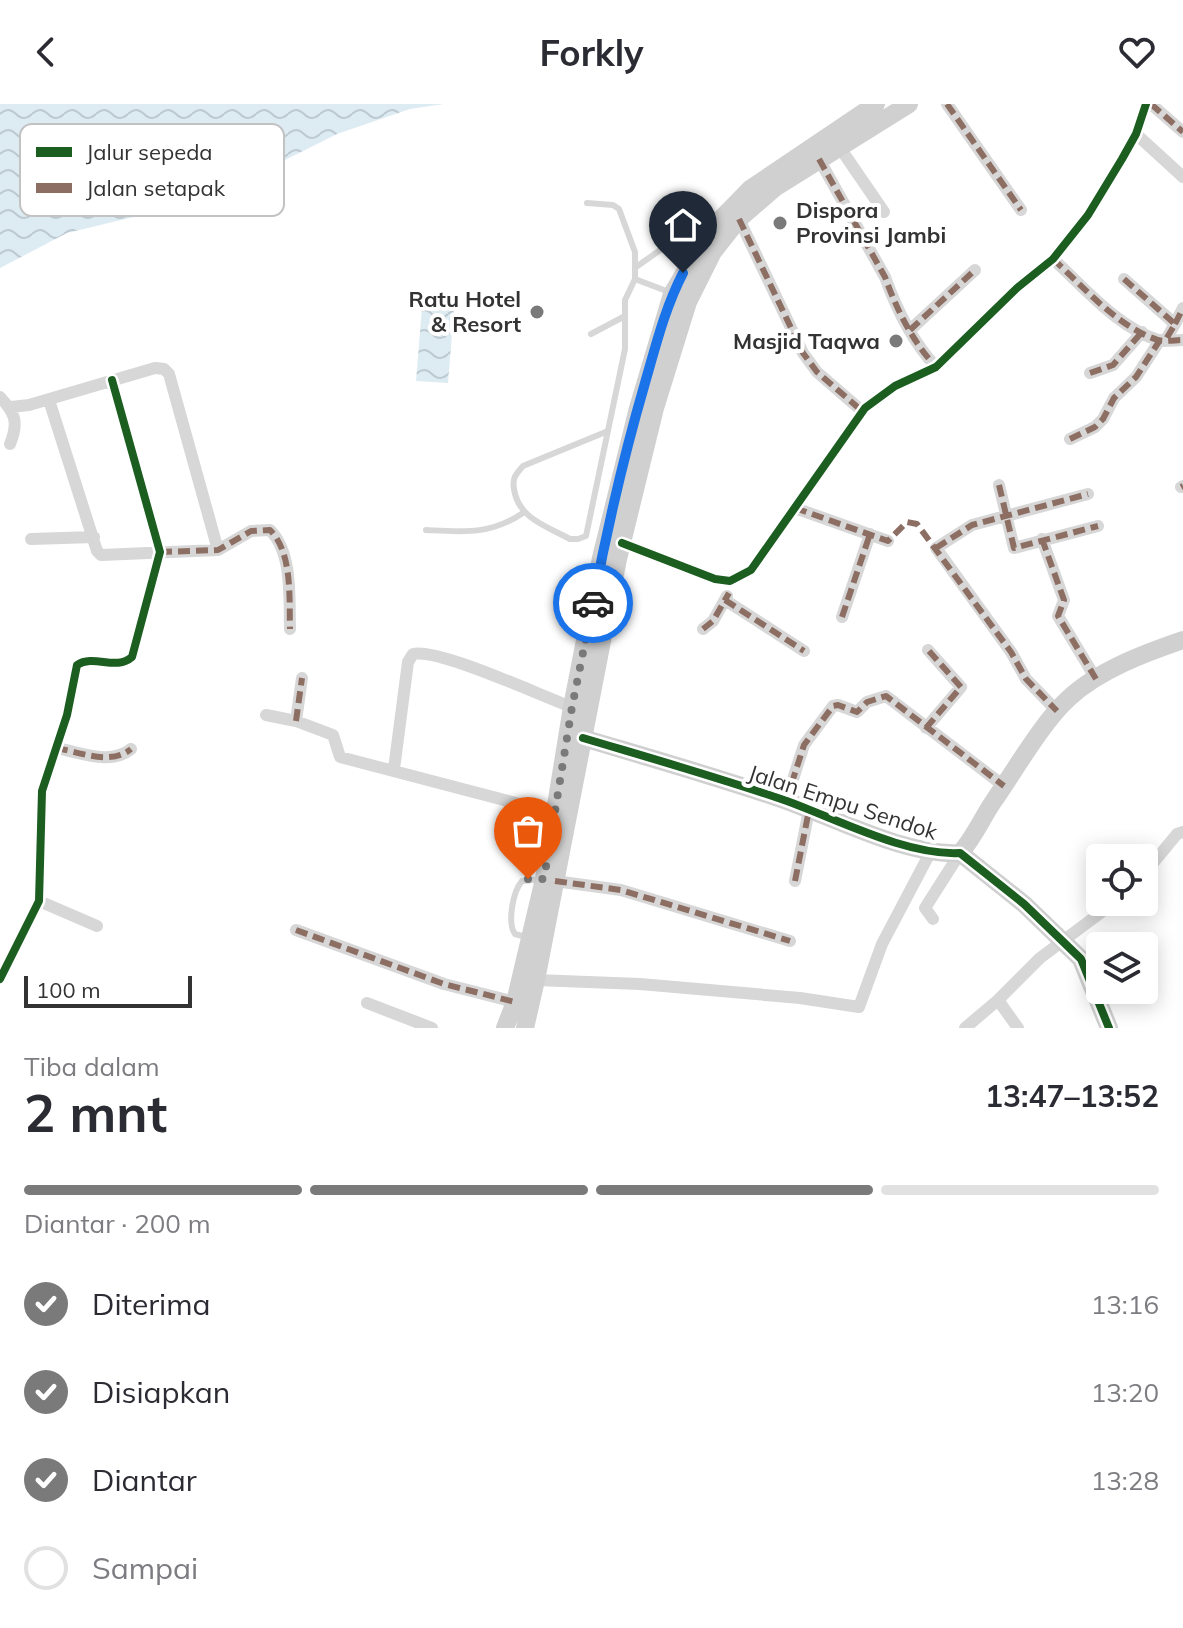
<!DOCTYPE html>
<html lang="id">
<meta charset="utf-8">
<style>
body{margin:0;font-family:Mulish,sans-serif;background:#f2f2f3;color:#2b2b33;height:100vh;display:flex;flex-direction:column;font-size:30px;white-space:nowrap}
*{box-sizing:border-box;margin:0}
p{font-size:26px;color:#7c7c81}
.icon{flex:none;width:44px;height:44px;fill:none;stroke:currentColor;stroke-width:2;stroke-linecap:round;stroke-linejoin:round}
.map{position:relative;height:924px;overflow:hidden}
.side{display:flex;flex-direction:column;background:#fff;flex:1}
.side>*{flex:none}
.tools{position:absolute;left:1086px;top:740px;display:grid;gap:16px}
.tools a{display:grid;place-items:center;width:72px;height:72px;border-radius:8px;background:#fff;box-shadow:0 4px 20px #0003;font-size:40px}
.scale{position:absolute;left:24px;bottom:20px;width:168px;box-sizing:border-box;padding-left:8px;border:4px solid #333;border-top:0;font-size:22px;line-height:28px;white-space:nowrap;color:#333;-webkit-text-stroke:6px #fff;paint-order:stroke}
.pin{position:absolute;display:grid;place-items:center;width:68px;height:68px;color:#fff;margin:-82px -34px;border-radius:50% 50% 50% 0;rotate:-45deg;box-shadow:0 0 8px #0007}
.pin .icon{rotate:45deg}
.courier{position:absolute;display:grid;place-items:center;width:80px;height:80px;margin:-40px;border:6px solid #1a73e8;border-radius:50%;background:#fff;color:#222;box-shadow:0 2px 10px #0007}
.overview em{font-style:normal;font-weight:700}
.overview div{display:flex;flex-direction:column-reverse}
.overview{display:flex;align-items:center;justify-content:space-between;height:136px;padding:0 24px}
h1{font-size:52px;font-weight:700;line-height:60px}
.bar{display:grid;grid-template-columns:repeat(4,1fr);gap:12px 8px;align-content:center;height:96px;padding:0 24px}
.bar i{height:10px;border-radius:6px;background:#e1e1e2}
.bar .current{background:#7a7a7a}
.bar p{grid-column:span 4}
ol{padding:0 24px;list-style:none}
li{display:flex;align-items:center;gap:24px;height:88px}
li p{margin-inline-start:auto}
li .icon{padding:8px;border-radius:50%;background:#7a7a7a;color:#fff;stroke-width:4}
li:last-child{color:#7c7c81}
li i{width:44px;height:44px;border:4px solid #e1e1e2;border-radius:50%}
header{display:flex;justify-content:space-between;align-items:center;height:104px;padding:0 24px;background:#fff;font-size:36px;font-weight:700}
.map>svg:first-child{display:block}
.water{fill:url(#water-waves)}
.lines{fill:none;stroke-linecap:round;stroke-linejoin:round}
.lane{stroke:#d7d7d7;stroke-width:6}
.street{stroke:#d7d7d7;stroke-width:12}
.secondary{stroke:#d0d0d0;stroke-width:18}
.quiet{stroke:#8d6e63;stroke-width:6;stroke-dasharray:12 6;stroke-linecap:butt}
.cycleway-casing{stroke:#fff;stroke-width:13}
.cycleway{stroke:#1b5e20;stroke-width:8}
.done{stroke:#7a7a7a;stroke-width:8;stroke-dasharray:0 14.4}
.route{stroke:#1a73e8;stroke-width:10}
.poi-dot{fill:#7a7a7a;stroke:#fff;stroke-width:3}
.labels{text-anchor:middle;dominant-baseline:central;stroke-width:8;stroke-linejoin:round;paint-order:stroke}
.poi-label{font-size:22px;font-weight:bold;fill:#333;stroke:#fff;text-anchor:end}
.street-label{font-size:22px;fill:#333;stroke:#fff}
.key{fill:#fff;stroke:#c2c2c2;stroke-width:2}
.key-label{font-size:22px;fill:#333}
</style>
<header><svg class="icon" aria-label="back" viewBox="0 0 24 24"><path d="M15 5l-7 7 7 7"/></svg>Forkly<svg class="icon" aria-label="heart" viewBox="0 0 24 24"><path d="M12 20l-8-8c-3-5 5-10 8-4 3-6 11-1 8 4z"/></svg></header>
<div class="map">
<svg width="1183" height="924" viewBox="0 0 1183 924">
<defs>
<pattern id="water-waves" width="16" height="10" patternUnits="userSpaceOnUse" patternTransform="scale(2)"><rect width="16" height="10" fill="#ddebf3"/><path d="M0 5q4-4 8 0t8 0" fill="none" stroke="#becad1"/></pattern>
</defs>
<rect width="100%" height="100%" fill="#fff"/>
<path class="water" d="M0,0H444L410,5L337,30L273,62L167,105L67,129L0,164Z
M423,191L455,194L448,279L416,277Z"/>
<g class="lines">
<path class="lane" d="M587,99L613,101L619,105L635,148V175L669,188
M636,163L686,128L700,135
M591,230L625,212
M608,327L523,362C516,370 512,374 514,385C518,414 546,422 570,435H578L586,432L625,245V196L635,175
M426,426C464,428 490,431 523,409
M526,833L515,830C507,819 513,787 522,777L543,775"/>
<path class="street" d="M947,0L1021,106
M1151,0L1183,28
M1136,30L1183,73
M836,38L884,108
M819,55L885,173C896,204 912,237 936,263
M739,115L803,249L817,268L862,307
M1053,155C1084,183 1117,223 1158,236C1166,238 1175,236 1183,236
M1124,175L1175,220L1165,237
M1175,220L1183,204
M910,226L975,166
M1090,269L1113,261L1142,228
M0,293C15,309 19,318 10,340
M49,296L97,447L101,451L218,446L251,427L270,426C293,449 289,495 290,525
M11,303L29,301L155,264L164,265L169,270L218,446
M1070,335L1095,323L1103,315L1114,294L1136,273L1160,236
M999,381L1014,444L1098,422
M1181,383L1183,382
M795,404L888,437
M31,435L94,433
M1042,435L1064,496L1058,512L1096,575
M622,439L715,475L730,477L751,466L865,304L895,282L936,263L1017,184L1053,155L1088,111L1122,55L1136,30L1146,0
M725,496L804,547
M842,513L870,430
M703,525L713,517L727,492
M1057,607L1026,575L1011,548L936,444L972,421L1088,390
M266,611L296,617L333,631L340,653L554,709
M296,617L302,574
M926,624L961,583L928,546
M56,644C80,648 110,662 131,645
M394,665L408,558L413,550C439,544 541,592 572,603
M786,697L804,641L833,602L838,601L857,608L867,598L886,592L1004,682
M1144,770L1177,730L1183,728
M555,777L621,786L790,837
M795,777L809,706
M39,797L97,822
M933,815L925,804L960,749
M296,826L444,880L515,898
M0,875L39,797L42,687L67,611L77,561C94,550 116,567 132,553L160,448L112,276
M536,876L640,880L800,894L859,903L882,840L931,747
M998,896L1018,924
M367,899L432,924
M965,924L998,896L1040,854L1115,798"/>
<path class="secondary" d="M583,634C650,654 717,673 784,696C835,714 906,752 960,749L1024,800L1081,855L1109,924
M960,749C974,734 982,714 993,698C1014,668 1043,617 1069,594C1099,566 1145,549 1183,536
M505,924L515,898L544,775L572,603L601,454L638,304L672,190L709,127L750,85L876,0
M525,924L536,876L618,455L655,304L688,198L713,148L739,115L776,83L909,0"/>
<path class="quiet" d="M947,0L1021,106
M1151,0L1183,28
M819,55L885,173C896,204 912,237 936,263
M739,115L803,249L817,268L862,307
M1053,155C1084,183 1117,223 1158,236C1166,238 1175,236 1183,236
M1124,175L1175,220L1165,237
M1175,220L1183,204
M910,226L975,166
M1090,269L1113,261L1142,228
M1070,335L1095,323L1103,315L1114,294L1136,273L1160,236
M999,381L1014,444L1098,422
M1181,383L1183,382
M795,404L888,437L907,418L917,420L1011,548L1026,575L1057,607
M1042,435L1064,496L1058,512L1096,575
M936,444L972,421L1088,390
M160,448L218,446L251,427L270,426C293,449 289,495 290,525
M725,496L804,547
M842,513L870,430
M703,525L713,517L729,489
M296,617L302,574
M926,624L961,583L928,546
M56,644C80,648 110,662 131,645
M786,697L804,641L833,602L838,601L857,608L867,598L886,592L1004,682
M555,777L621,786L790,837
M795,777L809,706
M296,826L444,880L515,898"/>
<g class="cycleway-casing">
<path id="cycleway" d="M622,439L715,475L730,477L751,466L865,304L895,282L936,263L1017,184L1053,155L1088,111L1122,55L1136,30L1146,0
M583,634C650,654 717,673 784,696C835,714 906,752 960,749L1024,800L1081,855L1109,924
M0,875L39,797L42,687L67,611L77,561C94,550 116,567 132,553L160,448L112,276"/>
</g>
<use href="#cycleway" class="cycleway"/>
</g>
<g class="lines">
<path class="done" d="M528,775H544L572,603L593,499"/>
<path class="route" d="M593,499C607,425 624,351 645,279C656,241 665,204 683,169"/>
</g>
<g class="poi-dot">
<circle cx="780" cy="119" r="8"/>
<circle cx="537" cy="208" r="8"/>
<circle cx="896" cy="237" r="8"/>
</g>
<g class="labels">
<g class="poi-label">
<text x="796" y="106" text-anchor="start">Dispora<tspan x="796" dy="25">Provinsi Jambi</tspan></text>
<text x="521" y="195">Ratu Hotel<tspan x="521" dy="25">&amp; Resort</tspan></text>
<text x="880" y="237">Masjid Taqwa</text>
</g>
<g class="street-label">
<text transform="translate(843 698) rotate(18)">Jalan Empu Sendok</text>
</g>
</g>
<rect x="20" y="20" width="264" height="92" rx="12" class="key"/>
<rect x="36" y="43" width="36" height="10" fill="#1b5e20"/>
<rect x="36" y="79" width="36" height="10" fill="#8d6e63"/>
<g class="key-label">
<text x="86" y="56">Jalur sepeda</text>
<text x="86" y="92">Jalan setapak</text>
</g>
</svg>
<div class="tools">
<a><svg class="icon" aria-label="locate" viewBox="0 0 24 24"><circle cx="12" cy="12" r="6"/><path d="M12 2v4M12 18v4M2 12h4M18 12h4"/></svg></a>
<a><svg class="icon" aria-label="layers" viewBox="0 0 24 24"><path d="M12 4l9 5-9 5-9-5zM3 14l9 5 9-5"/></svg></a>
</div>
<div class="scale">100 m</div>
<div class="pin" style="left:528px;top:775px;background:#ea580c"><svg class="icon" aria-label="bag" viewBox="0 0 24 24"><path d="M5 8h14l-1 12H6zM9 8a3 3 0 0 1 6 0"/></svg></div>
<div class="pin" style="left:683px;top:169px;background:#1f2937"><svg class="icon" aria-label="home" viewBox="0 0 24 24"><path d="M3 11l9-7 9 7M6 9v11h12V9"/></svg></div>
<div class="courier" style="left:593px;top:499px"><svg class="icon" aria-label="car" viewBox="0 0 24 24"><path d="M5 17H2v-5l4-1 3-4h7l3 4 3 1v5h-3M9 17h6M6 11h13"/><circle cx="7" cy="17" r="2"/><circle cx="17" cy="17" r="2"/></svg></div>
</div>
<section class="side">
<div class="overview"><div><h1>2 mnt</h1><p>Tiba dalam</p></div><em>13:47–13:52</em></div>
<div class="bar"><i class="current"></i><i class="current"></i><i class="current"></i><i></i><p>Diantar · 200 m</p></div>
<ol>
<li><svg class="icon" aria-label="check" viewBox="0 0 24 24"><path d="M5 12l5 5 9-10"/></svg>Diterima<p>13:16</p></li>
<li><svg class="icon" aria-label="check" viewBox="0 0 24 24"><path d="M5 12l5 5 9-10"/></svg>Disiapkan<p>13:20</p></li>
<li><svg class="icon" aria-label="check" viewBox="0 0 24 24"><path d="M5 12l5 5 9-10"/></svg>Diantar<p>13:28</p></li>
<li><i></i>Sampai</li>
</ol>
</section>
